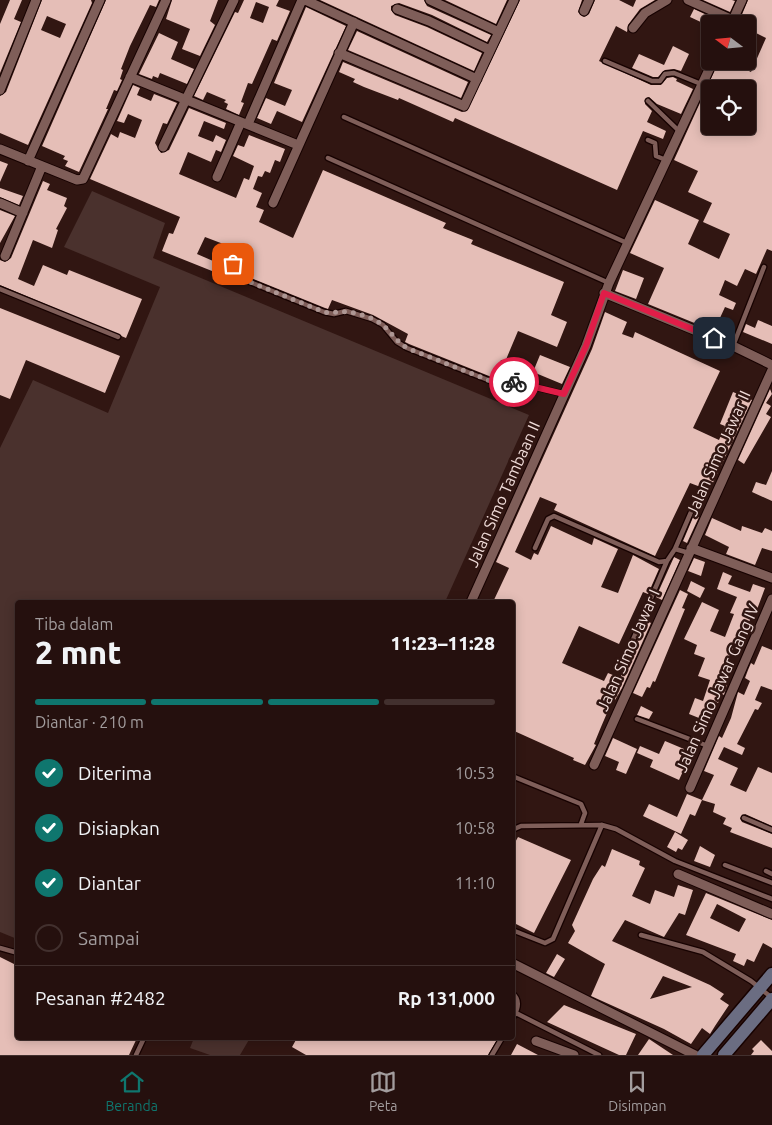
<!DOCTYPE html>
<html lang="id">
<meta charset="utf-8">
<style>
body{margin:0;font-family:Ubuntu,sans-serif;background:#311e1c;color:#f1f3f6;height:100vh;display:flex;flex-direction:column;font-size:19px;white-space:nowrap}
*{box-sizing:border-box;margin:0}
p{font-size:16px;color:#a39d9e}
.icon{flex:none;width:28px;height:28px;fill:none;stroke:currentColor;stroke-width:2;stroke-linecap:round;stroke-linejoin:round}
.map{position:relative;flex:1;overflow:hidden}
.side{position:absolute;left:15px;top:600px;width:500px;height:440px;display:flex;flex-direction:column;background:#25100e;border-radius:5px;box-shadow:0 2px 12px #0003,0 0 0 1px #42302e}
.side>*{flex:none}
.needle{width:32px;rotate:286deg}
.fabs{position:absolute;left:701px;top:15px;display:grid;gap:10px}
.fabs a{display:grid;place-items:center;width:55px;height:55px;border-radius:5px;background:#25100e;box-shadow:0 2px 12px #0003,0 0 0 1px #42302e;font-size:25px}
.pin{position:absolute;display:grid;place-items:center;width:42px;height:42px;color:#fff;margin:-21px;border-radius:10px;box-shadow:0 2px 8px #0006}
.courier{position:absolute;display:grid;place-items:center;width:50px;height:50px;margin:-25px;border:4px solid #e11d48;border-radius:50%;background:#fff;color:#222;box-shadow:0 1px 6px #0007}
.summary em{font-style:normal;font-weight:800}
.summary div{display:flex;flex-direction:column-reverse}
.summary{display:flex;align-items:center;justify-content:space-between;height:85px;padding:0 20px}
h1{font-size:32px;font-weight:800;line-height:38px}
.bar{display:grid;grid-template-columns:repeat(4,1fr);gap:8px 5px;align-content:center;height:60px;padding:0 20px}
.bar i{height:6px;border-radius:4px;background:#42302e}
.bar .active{background:#0f766e}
.bar p{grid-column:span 4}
.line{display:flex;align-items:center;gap:12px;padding:0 20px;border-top:1px solid #42302e}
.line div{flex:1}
ol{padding:0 20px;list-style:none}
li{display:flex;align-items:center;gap:15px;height:55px}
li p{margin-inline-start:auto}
li .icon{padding:5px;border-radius:50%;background:#0f766e;color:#fff;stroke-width:4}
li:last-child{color:#a39d9e}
li i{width:28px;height:28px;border:2px solid #42302e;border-radius:50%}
.tab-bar{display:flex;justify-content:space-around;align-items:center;height:70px;border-top:1px solid #42302e;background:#25100e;font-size:14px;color:#a39d9e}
.tab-bar a{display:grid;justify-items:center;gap:2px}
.tab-bar .active{color:#0f766e}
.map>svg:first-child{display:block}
.green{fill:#4a312d}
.building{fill:#e5beb7;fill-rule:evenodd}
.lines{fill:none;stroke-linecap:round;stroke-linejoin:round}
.lane-casing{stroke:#170201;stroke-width:7}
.street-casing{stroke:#170201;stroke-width:11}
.secondary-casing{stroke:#170201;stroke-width:15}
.lane{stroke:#7f5e59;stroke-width:4.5}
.street{stroke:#7f5e59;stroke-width:9}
.secondary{stroke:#6b6d82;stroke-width:12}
.done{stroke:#ae9794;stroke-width:5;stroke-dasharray:0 9}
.route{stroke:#e11d48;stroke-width:6}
.labels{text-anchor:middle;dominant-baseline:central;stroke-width:5;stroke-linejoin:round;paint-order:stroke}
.street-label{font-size:16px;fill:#f1ddda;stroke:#311612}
</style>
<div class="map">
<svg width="772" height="1055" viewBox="0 0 772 1055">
<rect width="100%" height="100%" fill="#311612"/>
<path class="green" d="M92,191L165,223L153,258L529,415L445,602H18L17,939L0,932V448L33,380L108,413L160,287L64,247Z
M194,1038H250L240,1055H210L190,1048Z"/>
<path class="building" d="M10,0H22L14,19L21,22L0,73V24Z
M42,0H91L92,3L28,145L0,133V96L6,92ZM47,16L66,24L60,38L41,30Z
M106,0H159L156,7L150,5L130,46L121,69L123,70L120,79L122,80L117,91L114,90L106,109H108L79,172L65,166L68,161L63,159L65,156L42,146Z
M172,0H218L210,21L215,25L200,56L182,49L190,29L166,19Z
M244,0H279L276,6L290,11L277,41L272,39L252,84L248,83L241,102L244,103L239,115L226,109L228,104L224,102L226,100L207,92L203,100L194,96L235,12L238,13ZM256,2L269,7L263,23L250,18Z
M320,0H424L427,6L491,35L487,42L432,15L399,3L391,6V10L395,15L427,27L482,53L474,71Z
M445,0H507L496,24Z
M520,0H582L578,12L584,17L589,14L595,0H619L633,7L636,0H655L640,9L628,25L627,32L616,26L599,61L651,85H661L667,78L673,77L677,79L676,81L693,89L681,114L657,104L649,97L645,99V104L652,111L647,122L666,131L663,139L643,131L617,190L455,118L453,122L399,98L398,100L364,87L353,82L355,79L339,72L343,62L462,112L467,111Z
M703,0H732L735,1L730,12Z
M748,0H772V251L767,249L756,274L745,269L737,286L725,280L719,295L736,303L733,310L725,307L714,331L648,304L664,268L630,253L655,200L699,220L688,244L719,259L730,234L703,222L712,203L688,192L698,171L674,160L719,61H728L751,72L766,38L750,30L748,24H738ZM710,89H748V126H710Z
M306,7L346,26L302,122L277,111L271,124L257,118L266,98L285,106L292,90L274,83Z
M694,9L709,16L705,24L690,17Z
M357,31L468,82L461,98L348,50Z
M159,33L178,42L171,59L194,69L187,84L160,73L158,78L153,76L152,79L139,74Z
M673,46L689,54L681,71L674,69L665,70L658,77H653L632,68L639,54L664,65Z
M133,85L140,88L137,95L151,101L154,94L177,103L167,124L163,123L155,143L161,153L169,150L189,108L226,123L224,129L204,121L198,136L213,142L216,135L226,140L221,152L216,150L211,162L188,152L179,174L236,198L244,178L249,180L254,166L233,156L238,145L244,147L249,135L285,149L280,162L275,160L270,173L265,171L262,177L258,176L253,189L262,193L256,207L264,210L259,222L293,238L323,170L446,223L443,228L473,240L471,244L564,282L551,315L567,322L557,347L518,331L505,362L501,360L494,378L409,344L405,342L408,334L373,315L332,300L328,309L325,308L251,278L247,275L248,272L238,266L241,259L223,252L226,245L205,237L197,254L220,264L217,273L162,251L169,233L173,234L180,217L90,179L111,134L118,138L120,132L135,138L142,120L128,114L124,123L117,121Z
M0,161L8,164L0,182Z
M43,181L50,184L47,190L67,198L64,206L67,208L56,229L58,230L52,248L33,240L18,279L34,286L43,265L67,275L69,270L142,299L126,338L0,285V260L5,262L11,258Z
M0,188L23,196L19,205L0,197Z
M0,210L15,216L0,243Z
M623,270L644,278L636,299L615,291Z
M0,308L120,356L105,393L26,360L10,399L0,395Z
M605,312L627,322L622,334L633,338L635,332L720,371L693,428L719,440L725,426L720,424L733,392L752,400L709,491L702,485L698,486L690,483L655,556L554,510L557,504L540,497L515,552L531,560L534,553L538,555L551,526L592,545L594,538L618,549L601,587L618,593L633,555L659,569L648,594L643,592L619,644L579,626L562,663L604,681L608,673L620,678L647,621L651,623L622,688L615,700L613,699L601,727L594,744L596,745L585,765L573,760L574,758L512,730V602H493L509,568L496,562L592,349Z
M758,320L772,326V344L743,332L746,324L755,328Z
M540,355L570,367L562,384L533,372Z
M770,389L772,394L766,403L771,406L766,414L771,417L744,464L738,460Z
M772,471V501L752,492L756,482L766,485Z
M694,515L699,517L687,543L683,541Z
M712,518L741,531L742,526L762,533L765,528L772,531V551L762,548L755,565L726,554L729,547L705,535Z
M674,557L680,560L662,600L656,597Z
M694,558L705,562L701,576L688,571Z
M723,572L732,576L728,584L750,592L753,584L765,588L756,612L753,611L743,640L740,639L736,649L733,648L725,668L731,670L724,695L722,694L718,703L713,700L704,720L689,714L695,698L703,701L710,680L698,676L705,658L694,654L697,645L684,639L702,602L719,610L710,631L725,637L734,614L730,613L737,597L717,589Z
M691,581L705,588L700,598L687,591Z
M680,590L688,594L682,608L685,609L655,682L653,681L650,688L647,687L642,697L633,693Z
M762,646L772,650V690L761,686L755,700L762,703L758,710L755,709L737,744L745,748L742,755L724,747L718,759L738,768L730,785L746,792L758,767L772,773V826L745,814L740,818L742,822L772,834V848L730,832L732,828L723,824L726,818L713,812L715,804L702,800L714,775L704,771L719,736L722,738L731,718L738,692L744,695L750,681L745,678L748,670L751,663L754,665Z
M641,706L653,712L649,719L637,715Z
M613,738L637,749L626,774L616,770L619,762L605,756Z
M665,741L684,749L677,766L684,769L679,780L650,767L653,760L637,753L640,746L659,754Z
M687,794L702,800L695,816L690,814L681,834L643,816L649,804L677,817Z
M675,832L688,840L682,850L678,848L676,852L667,847Z
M518,837L571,860L534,933L512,922V848Z
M700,846L715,855L710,867L694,861Z
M612,849L640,861L639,865L645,868L632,896L650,904L655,890L674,897L678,885L693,890L685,915L679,913L664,937L625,920L612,941L710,985L724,994L720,999L729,1005L715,1026L710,1034L702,1028L691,1044L664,1029L591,996L605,964L568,943L575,931L572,925L593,879L602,865L605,867ZM663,976L692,987L650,999Z
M706,893L772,920V948L763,943L754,962L747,959L744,966L733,961L736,954L686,935ZM717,904L746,919L739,932L710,918Z
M557,954L565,959L554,977L546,973Z
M0,957L18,966V1038H137L129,1055H0Z
M564,1005L636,1034L626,1055H619L547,1022Z
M297,1038H498L488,1055H306L292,1047Z
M649,1039L673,1055H638Z
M761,1040L772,1051V1055H751L754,1051L752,1049Z
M517,1044L538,1055H511Z"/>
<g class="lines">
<g class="lane-casing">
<path id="lane" d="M605,61L652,81H660L665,74L674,73L701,84
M648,101L679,131
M344,117L627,243
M648,140L655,143L656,156L666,160
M328,158L609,283
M216,252L230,261L240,276L250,282L324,312L334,314L346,311L372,319L383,325L397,342L407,348L493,382H513L564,394
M0,289L118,337
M733,346L764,267
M535,548L548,519L554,516L659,562L667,561L675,549L689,553
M675,549L701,489
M623,663L667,561
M637,719L708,746
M512,776L581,804L585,813L581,824
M744,818L772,830
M512,830L521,826L602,825L616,829L675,861L772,899
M725,865L772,883
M766,871L772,874
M512,930L545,943L553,939L602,825
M641,935L703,952L751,981L771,997
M0,948L18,953
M512,993C521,1000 518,1010 512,1019
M516,1013L599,1055
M136,1055L144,1038
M492,1055L502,1038"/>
</g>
<g class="street-casing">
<path id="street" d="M305,0L477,79
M430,0L499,32
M688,0L733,20
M397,9L429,21L490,50
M584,11L589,0
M731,24L742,0
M633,28L645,13L667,0
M339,53L464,106L514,0
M130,77L298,145
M0,90L36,0
M248,124L302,0
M163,147L234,0
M0,149L77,180L83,179L166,0
M28,161L100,0
M217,177L241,122
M0,203L23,213
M273,203L354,22
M5,256L42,166
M604,293L733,346L772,365
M691,548L772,578
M471,602L586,346L609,283L713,61
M594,765L772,370
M690,788L772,599
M678,874L772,914
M512,963L695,1055
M536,1041L574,1055"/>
</g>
<g class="secondary-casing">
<path id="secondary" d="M703,1055L772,974
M724,1055L772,999"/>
</g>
<use href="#lane" class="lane"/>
<use href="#street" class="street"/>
<use href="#secondary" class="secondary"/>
</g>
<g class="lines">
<path class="done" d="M233,264L240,276L250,282L324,312C332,314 339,311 347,312C359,313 375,318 384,326C392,333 397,342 407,348L493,382H514"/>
<path class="route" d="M514,382L564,394L586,346L604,293L714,338"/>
</g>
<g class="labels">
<g class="street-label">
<text transform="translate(718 453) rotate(-66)">Jalan Simo Jawar II</text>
<text transform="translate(503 494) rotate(-66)">Jalan Simo Tambaan II</text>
<text transform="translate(628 650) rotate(-66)">Jalan Simo Jawar I</text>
<text transform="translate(717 688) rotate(-66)">Jalan Simo Jawar Gang IV</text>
</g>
</g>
</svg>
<div class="fabs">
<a><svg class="needle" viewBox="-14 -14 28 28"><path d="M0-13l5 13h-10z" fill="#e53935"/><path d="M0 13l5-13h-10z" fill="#a39d9e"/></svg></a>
<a><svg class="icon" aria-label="locate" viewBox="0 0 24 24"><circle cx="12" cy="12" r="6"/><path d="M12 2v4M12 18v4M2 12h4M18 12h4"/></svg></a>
</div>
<div class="pin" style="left:233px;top:264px;background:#ea580c"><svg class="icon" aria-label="bag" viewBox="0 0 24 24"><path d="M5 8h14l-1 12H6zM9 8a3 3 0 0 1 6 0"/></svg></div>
<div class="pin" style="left:714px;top:338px;background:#1f2937"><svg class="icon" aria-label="home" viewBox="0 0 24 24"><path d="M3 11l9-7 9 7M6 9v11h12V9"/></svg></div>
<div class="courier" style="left:514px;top:382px"><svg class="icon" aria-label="bike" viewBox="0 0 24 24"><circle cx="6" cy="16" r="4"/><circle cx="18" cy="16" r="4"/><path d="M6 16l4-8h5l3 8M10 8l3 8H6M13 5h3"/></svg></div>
<section class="side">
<div class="summary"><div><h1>2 mnt</h1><p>Tiba dalam</p></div><em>11:23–11:28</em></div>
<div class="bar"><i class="active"></i><i class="active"></i><i class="active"></i><i></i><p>Diantar · 210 m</p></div>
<ol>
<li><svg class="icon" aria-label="check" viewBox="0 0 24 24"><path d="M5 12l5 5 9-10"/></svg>Diterima<p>10:53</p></li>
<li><svg class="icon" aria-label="check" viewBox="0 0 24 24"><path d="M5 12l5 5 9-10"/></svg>Disiapkan<p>10:58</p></li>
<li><svg class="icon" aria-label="check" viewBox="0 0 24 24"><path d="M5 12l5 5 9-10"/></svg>Diantar<p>11:10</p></li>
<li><i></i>Sampai</li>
</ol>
<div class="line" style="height:65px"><div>Pesanan #2482</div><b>Rp 131,000</b></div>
</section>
</div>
<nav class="tab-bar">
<a class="active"><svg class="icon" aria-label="home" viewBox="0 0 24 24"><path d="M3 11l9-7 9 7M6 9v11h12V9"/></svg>Beranda</a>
<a><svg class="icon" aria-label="map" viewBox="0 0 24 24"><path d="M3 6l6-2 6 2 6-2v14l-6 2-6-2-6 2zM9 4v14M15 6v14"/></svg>Peta</a>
<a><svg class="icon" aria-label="saved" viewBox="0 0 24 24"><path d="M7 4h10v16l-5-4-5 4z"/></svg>Disimpan</a>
</nav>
